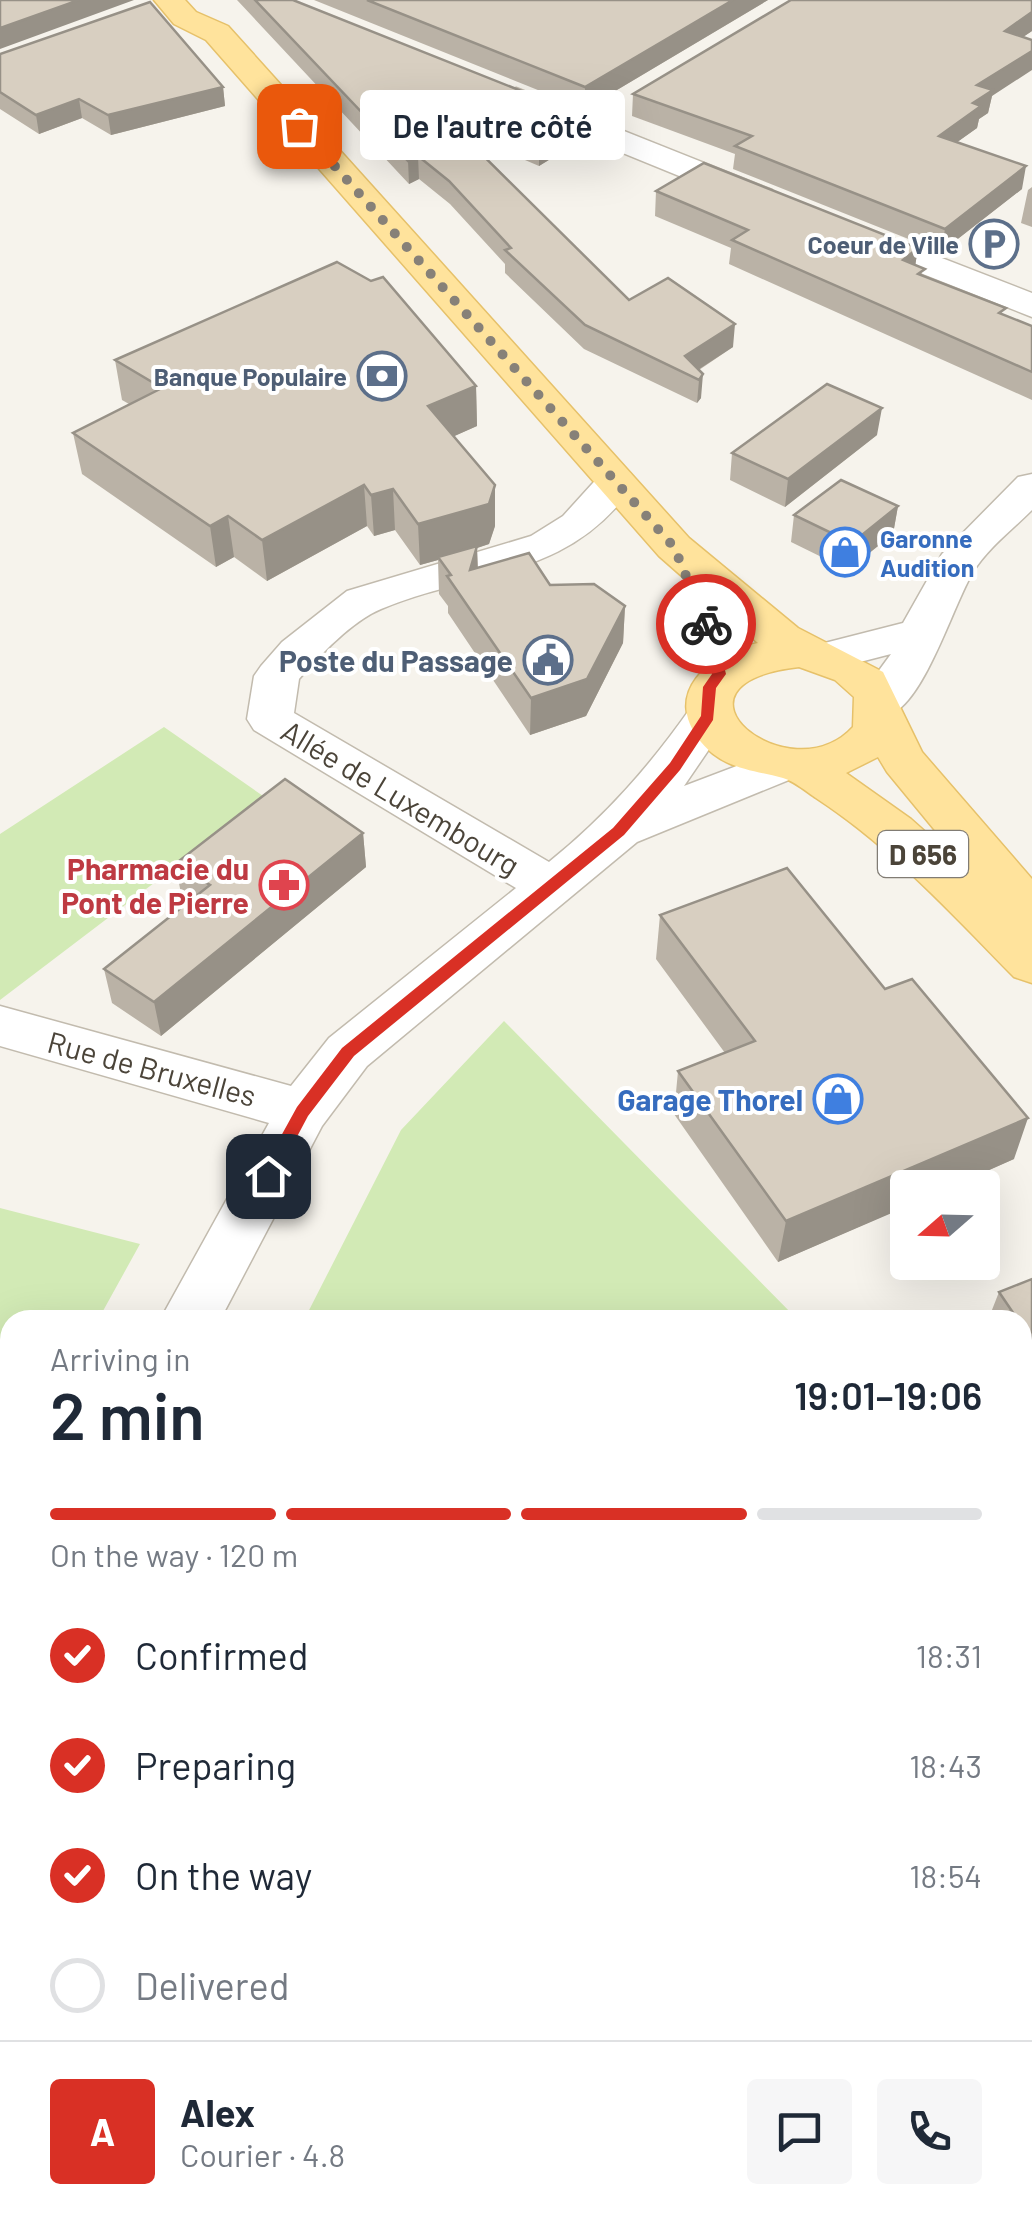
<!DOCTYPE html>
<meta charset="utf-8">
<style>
body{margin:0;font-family:Barlow,sans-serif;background:#f6f6f7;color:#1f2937;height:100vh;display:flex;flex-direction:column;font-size:38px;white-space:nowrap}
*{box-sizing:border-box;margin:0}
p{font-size:32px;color:#747a83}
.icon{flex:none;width:55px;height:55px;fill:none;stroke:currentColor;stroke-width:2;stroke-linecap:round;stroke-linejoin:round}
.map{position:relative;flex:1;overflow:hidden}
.panel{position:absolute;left:0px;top:1310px;width:1032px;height:930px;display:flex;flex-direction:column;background:#fff;border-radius:30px 30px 0 0;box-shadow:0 10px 40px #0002}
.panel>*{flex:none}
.needle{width:65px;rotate:250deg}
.tools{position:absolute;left:890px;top:1170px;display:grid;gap:20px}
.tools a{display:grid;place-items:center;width:110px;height:110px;border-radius:10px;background:#fff;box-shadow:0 10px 40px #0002;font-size:50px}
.pin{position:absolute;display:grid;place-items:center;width:85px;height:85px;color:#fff;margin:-42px;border-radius:20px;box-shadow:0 5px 15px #0006}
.courier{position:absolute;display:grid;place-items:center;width:100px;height:100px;margin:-50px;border:8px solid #d93025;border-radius:50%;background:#fff;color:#222;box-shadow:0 2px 12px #0007}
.bubble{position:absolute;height:70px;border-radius:10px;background:#fff;box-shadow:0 10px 40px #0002;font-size:32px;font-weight:600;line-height:70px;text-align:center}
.summary em{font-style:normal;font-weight:600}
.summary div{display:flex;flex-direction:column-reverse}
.summary{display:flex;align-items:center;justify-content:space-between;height:170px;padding:0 50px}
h1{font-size:65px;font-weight:600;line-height:75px}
.bar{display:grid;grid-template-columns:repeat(4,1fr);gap:15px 10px;align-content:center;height:120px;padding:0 50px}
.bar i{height:12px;border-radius:8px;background:#e0e1e3}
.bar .selected{background:#d93025}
.bar p{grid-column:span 4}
.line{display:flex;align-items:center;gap:25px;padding:0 50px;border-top:2px solid #e0e1e3}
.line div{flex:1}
.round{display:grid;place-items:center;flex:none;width:105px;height:105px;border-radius:10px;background:#f6f6f7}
ol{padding:0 50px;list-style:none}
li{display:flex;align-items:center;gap:30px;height:110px}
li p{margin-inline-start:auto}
li .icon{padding:10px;border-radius:50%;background:#d93025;color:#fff;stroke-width:4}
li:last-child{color:#747a83}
li i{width:55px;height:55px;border:5px solid #e0e1e3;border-radius:50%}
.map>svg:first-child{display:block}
.green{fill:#d2eab5}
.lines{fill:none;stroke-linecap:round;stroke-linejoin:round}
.minor-casing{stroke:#c2bbae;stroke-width:3}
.major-casing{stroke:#e6c16a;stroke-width:3}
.minor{fill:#fff;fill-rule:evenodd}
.major{fill:#ffe39c;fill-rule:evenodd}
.wall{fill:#bab2a6}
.shaded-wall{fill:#979187}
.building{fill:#d8cfc1;stroke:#979187;stroke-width:2.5}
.route{fill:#d93025}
.done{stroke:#878178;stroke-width:10;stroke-dasharray:0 18}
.labels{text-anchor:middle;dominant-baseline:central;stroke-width:8;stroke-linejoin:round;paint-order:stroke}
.far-service-label{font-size:25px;font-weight:bold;fill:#4e5e75;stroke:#fff;text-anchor:end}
.far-shop-label{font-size:25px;font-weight:bold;fill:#366cbe;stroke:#fff;text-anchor:start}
.shield{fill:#fff;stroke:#817c74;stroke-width:2.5}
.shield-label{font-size:28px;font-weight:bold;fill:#4b4439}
.service-label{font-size:30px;font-weight:bold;fill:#4e5e75;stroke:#fff;text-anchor:end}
.street-label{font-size:30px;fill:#4b4439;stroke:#fff}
.health-label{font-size:30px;font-weight:bold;fill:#be3a42;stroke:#fff;text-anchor:end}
.shop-label{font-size:30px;font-weight:bold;fill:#366cbe;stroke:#fff;text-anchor:end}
</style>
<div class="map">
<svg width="1032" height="2240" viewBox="0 0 1032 2240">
<rect width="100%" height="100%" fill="#f6f3ec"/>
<path class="green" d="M164,727L266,798L0,1000V834Z
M504,1021L798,1320H304L401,1130Z
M0,1208L140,1244L98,1320H10V1481L0,1500Z
M10,1934V2230H818L827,2240H0V1954Z"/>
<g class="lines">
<g class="minor-casing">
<path id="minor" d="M516,88L772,190L777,197L772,204H748L505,105L500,98Z
M849,222L1032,293V317L837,240L831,233L837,226Z
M616,470L630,473L636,482C569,580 480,568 381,609C352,621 319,656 299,679L294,713L549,862C606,816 650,766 692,706L708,702L724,706L731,717L684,786L784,748L801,753L808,764L801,775L637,842L367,1066L322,1126L220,1320H160L269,1123L0,1046V1006L291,1086L329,1038L516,888L254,730L247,719L254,676L261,666L282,642L347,591L531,536L563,516L602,473Z
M1032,474V510C1013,529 987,549 973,572C953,606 926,696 893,713C883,719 873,715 863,713L856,702L891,654L825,671L809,667L803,657L809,647L903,623L942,554L1018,477Z
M10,1646V1727L0,1731V1650Z"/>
</g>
<g class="major-casing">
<path id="major" d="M154,0H185L196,12L228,26L689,538L798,628L883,672L922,752L1032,879V983L1014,977C952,914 891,847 816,798C807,792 794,781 783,778C753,770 723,769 701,742C661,693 710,653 758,643L659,556L206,40L174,24ZM799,667L835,680L854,697L853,727C790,796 650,684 799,667ZM878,757L887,772L966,868L911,819L846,773Z"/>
</g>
<use href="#minor" class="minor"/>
<use href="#major" class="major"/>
</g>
<path class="wall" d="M237,0H293L584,116L583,139L539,166L459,132L629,300L733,347L699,370L701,398L697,403L584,349L505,273V264L450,204L419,179L409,184Z
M314,0H768L585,109Z
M1032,0V31L1023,37L992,96L988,113L979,119L977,128L957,142L1022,189L941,252L733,169L735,154L632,116L633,94Z
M0,54L223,87L225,106L111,135L82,118L39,134L0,109Z
M1032,187V227L1021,223L1028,190Z
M656,191L918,248L915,266L924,276L1004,315L1032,326V400L729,264L731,248L655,216Z
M115,360L476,386L477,426L454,436L495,526L489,544L477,548L478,568L625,606L623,643L586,716L530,735L448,613V606L439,594L438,560L420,565L395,530L374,536L367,526L267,581L234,557L216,567L82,474L73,433L129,404L122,400Z
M877,435L785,507L730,480L732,453Z
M898,506L893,534L848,570L791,542L794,515Z
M363,833L366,867L161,1036L112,1003L104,969L188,902L182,898L175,864Z
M660,915L885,989L1014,1159L778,1262L674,1114L678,1071L725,1053L656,959Z
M1032,1279V1375L1022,1362V1320H994L990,1315L999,1292Z
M1032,2093V2168L1022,2159V2106Z"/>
<path class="shaded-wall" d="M79,0H134L0,49V28Z
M733,0H768L585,109V87Z
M1032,12V31L1001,52L1005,31Z
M1032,51V70L992,96L988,113L979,119L977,128L935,158L939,136L977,85Z
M223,87L225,106L111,135L108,115Z
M79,99L82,118L39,134L36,115Z
M584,116L583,139L539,166V144Z
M418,156L419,179L409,184L408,161Z
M1026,166L1022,189L941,252L945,229Z
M918,248L914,273L903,260Z
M735,324L733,347L690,375L685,356Z
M703,374L701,398L697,403L699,380Z
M476,386L477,426L430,447L428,406Z
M882,408L877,435L785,507L788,479Z
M364,485L367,526L267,581L262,540Z
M495,485V526L489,544L477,548L478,583L438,557V560L420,565L418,524Z
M393,489L395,530L374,536L371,495Z
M898,506L893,534L848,570L852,543Z
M228,516L234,557L216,567L210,526Z
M625,606L623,643L586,716L530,735L531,698Z
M363,833L366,867L161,1036L154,1002Z
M1028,1118L1014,1159L949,1188H908V1206L778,1262L786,1221Z"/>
<path class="building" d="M0,0H79L0,28Z
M255,0H293L584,116L539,144L420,93L629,300L668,278L735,324L685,356L703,374L699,380L585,325L505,250L511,248L449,181L418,156L408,161Z
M367,0H733L585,87Z
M791,0H1032V12L1005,31L1032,40V51L977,85L993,90L973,103L981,106L939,136L1026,166L945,229L735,146L752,136L633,94Z
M150,2L223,87L108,115L79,99L36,115L0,92V54Z
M704,163L918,248L903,260L925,269L918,274L1006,308L999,313L1032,326V372L732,240L748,230L656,191Z
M337,262L371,281L383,277L476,386L428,406L495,485L489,504L418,524L393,489L371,495L364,485L262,540L228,516L210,526L73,433L162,388L115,360Z
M827,384L882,408L788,479L732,453Z
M841,480L898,506L852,543L794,515Z
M477,546L470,570L529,553L550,585L594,584L625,606L587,679L531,698L447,576L451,575L438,557Z
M285,779L363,833L154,1002L104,969L210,885L175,864Z
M787,868L885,989L912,979L1028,1118L786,1221L678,1071L755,1041L660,915Z
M1032,1279V1340L1022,1326V1320H1018L999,1292Z
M1032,2098V2136L1022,2127V2111Z"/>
<path class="route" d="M706,619L713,624L726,674L716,688L713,720L680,770L624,835L354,1056L308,1116L274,1180H262L259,1176L297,1107L342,1048L613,828L670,763L701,716L703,687L712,674L700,624Z"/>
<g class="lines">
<path class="done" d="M299,126L674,547L706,624"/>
</g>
<defs>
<g id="parking-ring" transform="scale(2.5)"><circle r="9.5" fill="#fff" stroke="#5c6f8a" stroke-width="1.5"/><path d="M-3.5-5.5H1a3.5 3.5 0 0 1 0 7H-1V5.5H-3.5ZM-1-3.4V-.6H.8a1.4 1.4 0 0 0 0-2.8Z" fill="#5c6f8a"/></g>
<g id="bank-ring" transform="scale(2.5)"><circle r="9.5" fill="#fff" stroke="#5c6f8a" stroke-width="1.5"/><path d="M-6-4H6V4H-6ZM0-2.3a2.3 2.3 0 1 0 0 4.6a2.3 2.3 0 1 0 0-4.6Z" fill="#5c6f8a"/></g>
<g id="shop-ring" transform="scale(2.5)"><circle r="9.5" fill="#fff" stroke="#3f7fe0" stroke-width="1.5"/><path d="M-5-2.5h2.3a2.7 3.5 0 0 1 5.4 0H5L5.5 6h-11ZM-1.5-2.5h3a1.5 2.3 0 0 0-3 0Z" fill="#3f7fe0"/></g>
<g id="civic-ring" transform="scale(2.5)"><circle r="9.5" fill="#fff" stroke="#5c6f8a" stroke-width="1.5"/><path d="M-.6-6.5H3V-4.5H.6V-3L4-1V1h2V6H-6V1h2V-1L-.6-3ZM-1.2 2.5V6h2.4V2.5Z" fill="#5c6f8a"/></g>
<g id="pharmacy-ring" transform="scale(2.5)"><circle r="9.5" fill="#fff" stroke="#e0444e" stroke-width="1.5"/><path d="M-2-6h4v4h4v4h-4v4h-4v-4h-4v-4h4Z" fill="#e0444e"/></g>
</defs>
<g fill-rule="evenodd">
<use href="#parking-ring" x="994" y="244"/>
<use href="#bank-ring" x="382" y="376"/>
<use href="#shop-ring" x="845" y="552"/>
<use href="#civic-ring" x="548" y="660"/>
<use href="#pharmacy-ring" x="284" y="885"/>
<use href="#shop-ring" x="838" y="1099"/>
</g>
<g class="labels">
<g class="far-service-label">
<text x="959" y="244">Coeur de Ville</text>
<text x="347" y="376">Banque Populaire</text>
</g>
<g class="far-shop-label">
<text x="880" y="538">Garonne<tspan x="880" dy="29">Audition</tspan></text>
</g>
<rect class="shield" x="878" y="831" width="90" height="46" rx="8"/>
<g class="shield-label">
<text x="923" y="854">D 656</text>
</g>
<g class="service-label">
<text x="513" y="660">Poste du Passage</text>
</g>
<g class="street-label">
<text transform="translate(401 797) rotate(31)">Allée de Luxembourg</text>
<text transform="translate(152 1068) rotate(15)">Rue de Bruxelles</text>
</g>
<g class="health-label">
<text x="249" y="868">Pharmacie du<tspan x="249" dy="34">Pont de Pierre</tspan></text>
</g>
<g class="shop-label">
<text x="803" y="1099">Garage Thorel</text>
</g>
</g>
</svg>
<div class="tools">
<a><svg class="needle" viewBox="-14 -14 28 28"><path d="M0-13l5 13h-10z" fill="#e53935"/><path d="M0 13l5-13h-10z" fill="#747a83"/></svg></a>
</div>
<div class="pin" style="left:299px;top:126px;background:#ea580c"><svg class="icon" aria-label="bag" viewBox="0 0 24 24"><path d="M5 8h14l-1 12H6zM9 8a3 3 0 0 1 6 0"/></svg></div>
<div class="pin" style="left:268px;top:1176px;background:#1f2937"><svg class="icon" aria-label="home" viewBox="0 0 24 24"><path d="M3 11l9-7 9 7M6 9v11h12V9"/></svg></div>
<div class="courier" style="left:706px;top:624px"><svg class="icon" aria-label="bike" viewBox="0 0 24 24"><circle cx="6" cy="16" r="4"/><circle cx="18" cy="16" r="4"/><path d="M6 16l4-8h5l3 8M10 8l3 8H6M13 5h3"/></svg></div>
<div class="bubble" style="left:360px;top:90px;width:265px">De l'autre côté</div>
<section class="panel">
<div class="summary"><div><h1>2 min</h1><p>Arriving in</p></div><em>19:01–19:06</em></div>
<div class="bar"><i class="selected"></i><i class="selected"></i><i class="selected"></i><i></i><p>On the way · 120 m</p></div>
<ol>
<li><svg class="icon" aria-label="check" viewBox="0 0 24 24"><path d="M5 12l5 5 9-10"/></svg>Confirmed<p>18:31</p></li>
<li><svg class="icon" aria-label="check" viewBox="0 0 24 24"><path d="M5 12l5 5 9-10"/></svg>Preparing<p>18:43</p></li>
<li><svg class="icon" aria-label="check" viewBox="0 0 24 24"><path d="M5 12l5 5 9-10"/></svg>On the way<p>18:54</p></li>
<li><i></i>Delivered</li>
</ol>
<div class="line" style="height:180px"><b class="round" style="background:#d93025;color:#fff">A</b><div><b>Alex</b><p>Courier · 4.8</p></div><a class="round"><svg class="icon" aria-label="chat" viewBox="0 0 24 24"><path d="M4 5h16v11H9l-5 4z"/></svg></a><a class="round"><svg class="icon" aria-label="phone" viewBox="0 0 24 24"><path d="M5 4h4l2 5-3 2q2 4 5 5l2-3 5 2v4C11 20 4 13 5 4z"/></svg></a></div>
</section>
</div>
